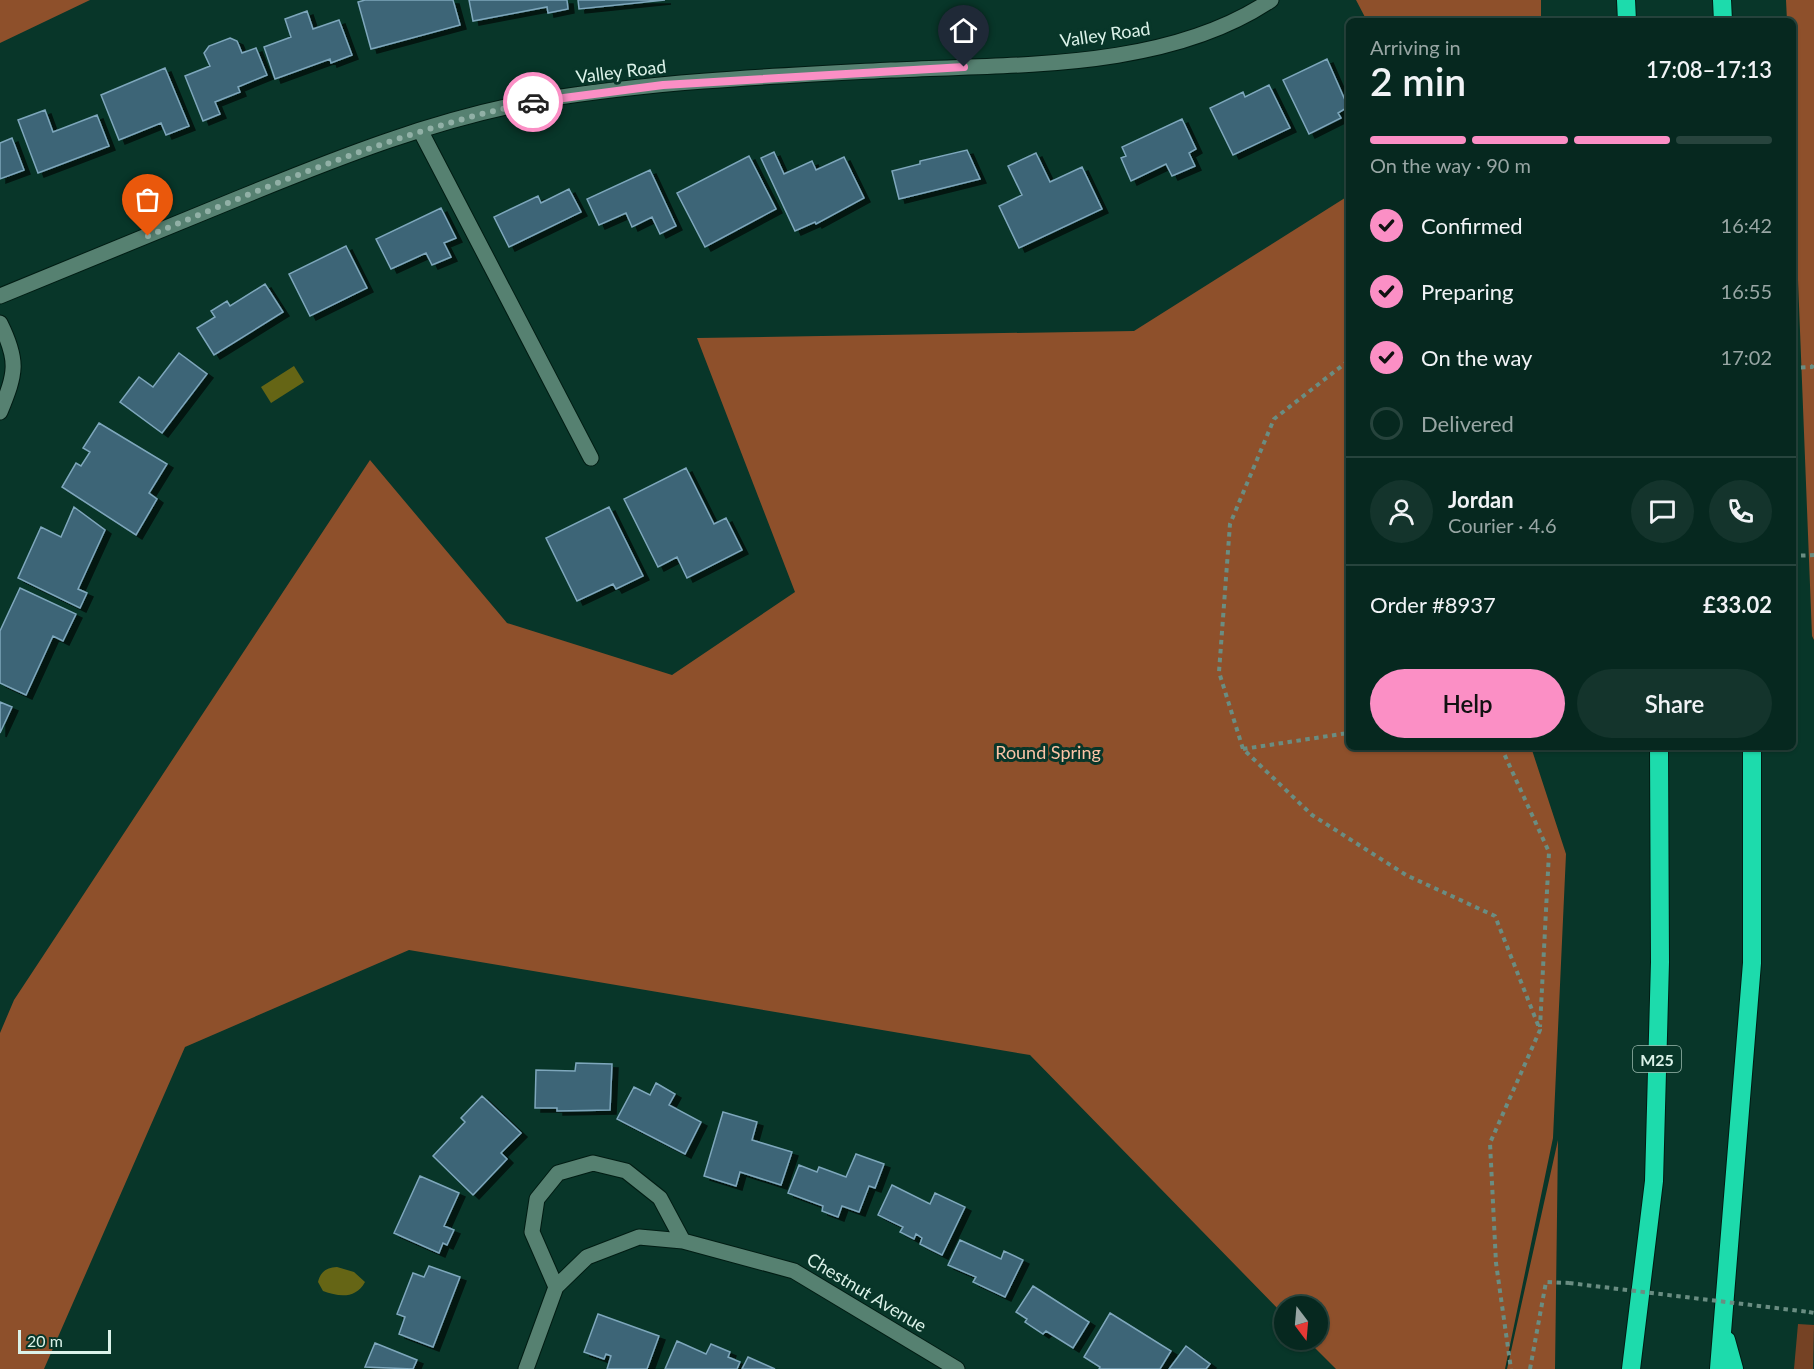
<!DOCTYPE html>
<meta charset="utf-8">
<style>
body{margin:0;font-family:Lato,sans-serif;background:#14342c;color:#f1f3f6;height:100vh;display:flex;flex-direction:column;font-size:22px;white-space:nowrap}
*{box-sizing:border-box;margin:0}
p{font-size:20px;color:#98a6a4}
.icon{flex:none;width:33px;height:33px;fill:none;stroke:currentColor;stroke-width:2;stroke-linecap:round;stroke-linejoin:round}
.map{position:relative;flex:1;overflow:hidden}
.panel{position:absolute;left:1346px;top:18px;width:450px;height:732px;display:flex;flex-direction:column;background:#06281f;border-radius:9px;box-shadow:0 2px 4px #0004,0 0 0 2px #27443d}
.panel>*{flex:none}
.needle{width:39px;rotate:164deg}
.fabs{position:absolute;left:1274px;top:1296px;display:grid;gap:12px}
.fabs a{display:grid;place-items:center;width:54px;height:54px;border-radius:50%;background:#06281f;box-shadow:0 2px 4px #0004,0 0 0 2px #27443d;font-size:30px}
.scale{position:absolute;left:18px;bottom:15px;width:93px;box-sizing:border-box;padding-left:6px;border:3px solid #dbf2e9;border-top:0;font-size:16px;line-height:21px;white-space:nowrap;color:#dbf2e9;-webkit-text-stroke:4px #083629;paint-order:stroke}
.pin{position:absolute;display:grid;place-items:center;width:51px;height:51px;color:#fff;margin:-62px -26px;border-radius:50% 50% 50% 0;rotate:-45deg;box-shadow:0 0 6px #0007}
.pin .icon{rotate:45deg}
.courier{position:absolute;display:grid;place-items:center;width:60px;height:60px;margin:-30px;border:4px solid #fb8fc5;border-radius:50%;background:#fff;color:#222;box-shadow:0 2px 8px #0007}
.headline em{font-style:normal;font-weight:600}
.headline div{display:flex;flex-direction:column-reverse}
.headline{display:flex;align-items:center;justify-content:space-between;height:102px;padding:0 24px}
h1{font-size:39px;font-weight:600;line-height:45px}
.bar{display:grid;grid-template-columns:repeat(4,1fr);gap:9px 6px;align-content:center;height:72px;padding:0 24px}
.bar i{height:8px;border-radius:4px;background:#27443d}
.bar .current{background:#fb8fc5}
.bar p{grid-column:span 4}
.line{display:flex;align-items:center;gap:15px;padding:0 24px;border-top:2px solid #27443d}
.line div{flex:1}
.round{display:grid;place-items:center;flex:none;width:63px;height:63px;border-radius:32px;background:#14342c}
ol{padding:0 24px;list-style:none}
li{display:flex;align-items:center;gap:18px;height:66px}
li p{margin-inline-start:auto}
li .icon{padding:6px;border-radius:50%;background:#fb8fc5;color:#111;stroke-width:4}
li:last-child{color:#98a6a4}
li i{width:33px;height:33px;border:3px solid #27443d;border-radius:50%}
.button{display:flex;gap:12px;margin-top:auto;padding:12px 24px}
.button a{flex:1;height:69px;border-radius:36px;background:#fb8fc5;color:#111;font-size:24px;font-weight:600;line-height:69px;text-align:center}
.button a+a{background:#14342c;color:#f1f3f6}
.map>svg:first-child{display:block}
.green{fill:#754224}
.forest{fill:#8e502b}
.water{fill:#656515}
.building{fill:#3d6577;stroke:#7ea7bc;stroke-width:1.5;filter:url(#shadow)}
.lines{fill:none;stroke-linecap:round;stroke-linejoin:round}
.minor-casing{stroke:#001c13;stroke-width:17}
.highway-casing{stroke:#001c13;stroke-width:20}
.path{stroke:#6a8d82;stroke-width:4;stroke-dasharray:4.5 4.5;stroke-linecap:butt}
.minor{stroke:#568171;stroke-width:15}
.highway{stroke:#1ddbac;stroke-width:18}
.path-bridge{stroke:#6a8d82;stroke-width:4;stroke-dasharray:4.5 4.5;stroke-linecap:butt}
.done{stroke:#91b0a6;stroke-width:6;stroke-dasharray:0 10.8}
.route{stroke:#fb8fc5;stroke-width:8}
.labels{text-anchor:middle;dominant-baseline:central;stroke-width:6;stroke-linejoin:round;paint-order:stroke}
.shield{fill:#083629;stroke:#9cbaaf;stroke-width:1.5}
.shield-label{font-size:16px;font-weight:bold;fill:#dbf2e9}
.street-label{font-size:18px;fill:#dbf2e9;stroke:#083629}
.park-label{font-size:18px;fill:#fcc4a6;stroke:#083629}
</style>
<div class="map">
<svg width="1814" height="1369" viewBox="0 0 1814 1369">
<defs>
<filter id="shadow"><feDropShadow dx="6" dy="4" stdDeviation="0" flood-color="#0009"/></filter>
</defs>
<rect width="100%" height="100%" fill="#083629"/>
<path class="green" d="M1798,1324L1814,1325L1813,1369H1794Z"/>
<path class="forest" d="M0,0H90L0,43Z
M1356,0H1541V21H1367Z
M1786,0H1814V640L1812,636L1793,153L1792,21H1787Z
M1348,196V747H1531L1566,854L1553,1138L1505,1369H1336L1307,1340H1317V1306H1284V1315L1030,1055L409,950L185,1047L44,1369H0V1033L14,1000L370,460L507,623L672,675L795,592L697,338L1134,331Z
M1558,1140L1555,1369H1507Z"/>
<path class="water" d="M294,366L304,382L271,403L261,387Z
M337,1267L354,1272L365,1282C356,1299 339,1297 323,1291L318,1282C321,1271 326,1268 337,1267Z"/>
<path class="building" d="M365,0H453L460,25L371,49L358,2Z
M469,0H567L568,9L548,13L547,7L473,21Z
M578,0H665L579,9Z
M307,11L313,29L339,20L352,55L331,63L330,59L275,79L264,47L291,37L285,19Z
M230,38L237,41L242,53L256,48L267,75L238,87L240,92L215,102L220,114L203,121L185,76L210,66L204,53L209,46Z
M1327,59L1348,107L1338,113L1341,118L1309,134L1283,80Z
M165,68L189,126L166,135L161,123L119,140L101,95Z
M1269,85L1290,128L1233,155L1210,108L1243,92L1245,97Z
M45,110L53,132L97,115L109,146L38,173L18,120Z
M1182,119L1196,149L1189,153L1195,166L1172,176L1166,164L1131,181L1121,158L1126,156L1122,147Z
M12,138L24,170L0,179V143Z
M967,150L980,179L899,199L892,171L920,164V161Z
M774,152L784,174L812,161L816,170L844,157L864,198L816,224L815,222L795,231L761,158Z
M1036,153L1050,182L1082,167L1102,209L1019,248L999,206L1022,195L1008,166Z
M749,156L776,209L705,247L677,193Z
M650,170L676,226L660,234L652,217L632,227L626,213L599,225L587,199Z
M569,189L581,212L509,247L494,217L538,196L541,203Z
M441,208L456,238L444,243L451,257L432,265L426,253L391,269L376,239Z
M346,246L367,288L310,316L289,274Z
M265,284L283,312L214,355L197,328L215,317L211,311L227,301L230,306Z
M179,353L207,374L162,433L120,402L139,377L153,387Z
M99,423L167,464L149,493L157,499L136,535L62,487L76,463L81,466L90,452L83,448Z
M686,468L714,524L726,518L742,550L687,578L677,557L658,567L624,499Z
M74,507L105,530L78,589L87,593L80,608L18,578L41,527L61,537Z
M609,507L643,576L616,589L613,584L577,601L546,538Z
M20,588L76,614L63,641L53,636L26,695L0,683V631Z
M0,702L12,707L0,733Z
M576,1063L612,1064L610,1110L557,1111V1108H535L536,1070L575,1071Z
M656,1083L675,1094L669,1105L701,1122L685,1154L617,1119L634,1087L650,1095Z
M482,1096L521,1133L501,1153L507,1159L473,1195L433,1156L465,1122L461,1118Z
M723,1112L757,1122L752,1140L792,1152L781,1185L740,1172L736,1186L704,1176Z
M856,1154L884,1164L875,1188L869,1186L859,1212L842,1206L838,1217L822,1211L823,1206L788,1193L799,1165L817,1172L819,1167L846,1177Z
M420,1176L459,1193L444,1226L454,1230L447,1245L443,1243L439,1253L394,1233Z
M892,1185L930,1204L935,1193L965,1207L942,1255L920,1244L922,1238L916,1234L914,1239L900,1232L903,1227L878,1215Z
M960,1240L1001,1259L1004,1251L1023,1260L1005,1297L973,1282L976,1277L948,1265Z
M429,1266L460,1277L433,1347L399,1334L405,1317L397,1314L413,1273L424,1277Z
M1033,1286L1089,1322L1073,1348L1046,1331L1043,1334L1025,1322L1027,1319L1016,1312Z
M1110,1313L1171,1351L1160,1369H1099L1100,1367L1084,1357Z
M598,1314L659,1336L647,1369H607L611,1356L606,1354L604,1359L584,1352Z
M677,1341L706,1354L711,1344L730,1352L728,1357L740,1362L737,1369H665Z
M375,1343L417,1360L413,1369L365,1367Z
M1186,1346L1210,1364L1206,1369H1169Z
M748,1357L775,1369H742Z"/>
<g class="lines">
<g class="minor-casing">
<path id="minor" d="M420,130L591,458
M0,296C80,263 160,231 239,198C337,158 437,118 541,100C657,81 775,76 891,70C1014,64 1166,71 1271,0
M0,323C19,361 16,373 0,412
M556,1287L532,1232L537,1199L558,1173L593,1163L626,1171L660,1198L683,1241
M526,1369L556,1287L587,1257L639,1237L683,1241L794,1271L957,1369"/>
</g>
<g class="highway-casing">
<path id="highway" d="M1626,0L1627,21
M1722,0L1723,21
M1726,1340L1734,1369
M1631,1369L1654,1181L1660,962L1659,747
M1719,1369L1752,963V747"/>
</g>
<path class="path" d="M1348,361L1274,419L1230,524L1219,672L1243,749L1312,815L1406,875L1495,916L1540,1030L1490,1143L1496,1263L1511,1369
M1792,368L1812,367L1814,363
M1792,556L1814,555
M1501,747L1549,852L1540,1027
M1243,749L1348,733
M1809,1312L1814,1313
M1530,1369L1546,1282L1569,1283"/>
<use href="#minor" class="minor"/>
<use href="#highway" class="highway"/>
<path class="path-bridge" d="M1569,1283L1809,1312"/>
</g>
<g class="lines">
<path class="done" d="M148,236C274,184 399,130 533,102"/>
<path class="route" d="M533,102L663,85L964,67"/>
</g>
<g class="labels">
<rect class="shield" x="1633" y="1046" width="48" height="26" rx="4.5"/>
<g class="shield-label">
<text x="1657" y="1059">M25</text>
</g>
<g class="street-label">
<text transform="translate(1105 34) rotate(-8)">Valley Road</text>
<text transform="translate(621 71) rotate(-7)">Valley Road</text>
<text transform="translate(867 1292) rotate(31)">Chestnut Avenue</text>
</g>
<g class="park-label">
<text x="1048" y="752">Round Spring</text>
</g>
</g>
</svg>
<div class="fabs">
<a><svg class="needle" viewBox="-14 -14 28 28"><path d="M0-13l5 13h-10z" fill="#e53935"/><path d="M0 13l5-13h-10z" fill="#98a6a4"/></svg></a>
</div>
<div class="scale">20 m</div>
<div class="pin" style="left:148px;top:236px;background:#ea580c"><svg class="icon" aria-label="bag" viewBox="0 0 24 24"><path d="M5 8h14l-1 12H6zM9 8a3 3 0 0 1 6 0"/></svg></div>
<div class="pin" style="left:964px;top:67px;background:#1f2937"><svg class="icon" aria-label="home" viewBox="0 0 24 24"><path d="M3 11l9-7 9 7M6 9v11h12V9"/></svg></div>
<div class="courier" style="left:533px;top:102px"><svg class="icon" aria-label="car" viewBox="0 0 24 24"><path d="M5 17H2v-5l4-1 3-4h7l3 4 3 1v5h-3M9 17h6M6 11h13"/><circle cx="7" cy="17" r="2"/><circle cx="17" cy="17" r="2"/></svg></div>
<section class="panel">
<div class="headline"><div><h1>2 min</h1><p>Arriving in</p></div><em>17:08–17:13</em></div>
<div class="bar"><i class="current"></i><i class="current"></i><i class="current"></i><i></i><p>On the way · 90 m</p></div>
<ol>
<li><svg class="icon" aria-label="check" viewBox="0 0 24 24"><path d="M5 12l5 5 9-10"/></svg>Confirmed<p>16:42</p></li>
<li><svg class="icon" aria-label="check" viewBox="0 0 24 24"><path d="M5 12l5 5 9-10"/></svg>Preparing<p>16:55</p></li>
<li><svg class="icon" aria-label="check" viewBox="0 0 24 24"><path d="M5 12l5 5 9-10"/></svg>On the way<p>17:02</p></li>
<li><i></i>Delivered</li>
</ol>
<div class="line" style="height:108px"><a class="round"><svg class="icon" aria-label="person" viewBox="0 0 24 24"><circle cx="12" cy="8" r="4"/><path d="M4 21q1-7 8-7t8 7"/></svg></a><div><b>Jordan</b><p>Courier · 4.6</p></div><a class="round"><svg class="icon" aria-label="chat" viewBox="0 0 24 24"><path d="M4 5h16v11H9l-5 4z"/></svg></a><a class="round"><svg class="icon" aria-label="phone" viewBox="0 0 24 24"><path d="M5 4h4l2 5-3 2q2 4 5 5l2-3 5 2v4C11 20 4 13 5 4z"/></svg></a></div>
<div class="line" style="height:78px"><div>Order #8937</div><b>£33.02</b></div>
<div class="button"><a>Help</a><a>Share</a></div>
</section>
</div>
